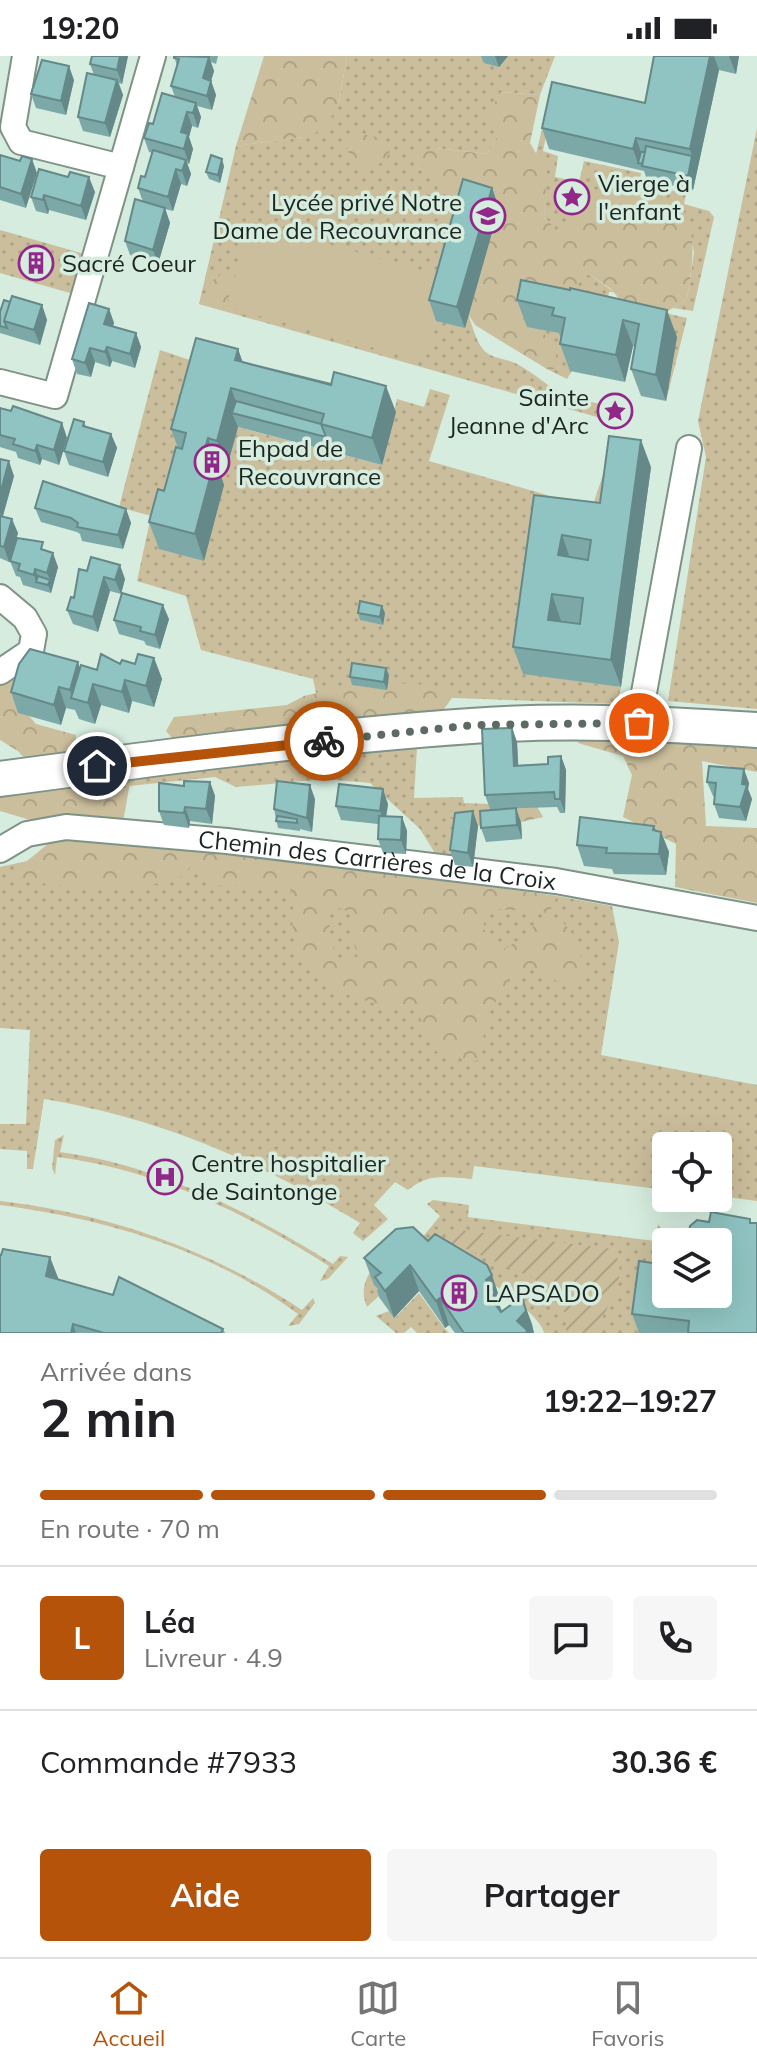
<!DOCTYPE html>
<html lang="fr">
<meta charset="utf-8">
<style>
body{margin:0;font-family:Mulish,sans-serif;background:#f6f6f6;color:#202124;height:100vh;display:flex;flex-direction:column;font-size:30px;white-space:nowrap}
*{box-sizing:border-box;margin:0}
p{font-size:26px;color:#757577}
.icon{flex:none;width:44px;height:44px;fill:none;stroke:currentColor;stroke-width:2;stroke-linecap:round;stroke-linejoin:round}
.map{position:relative;height:1277px;overflow:hidden}
.drawer{display:flex;flex-direction:column;background:#fff;flex:1}
.drawer>*{flex:none}
.tools{position:absolute;left:652px;top:1076px;display:grid;gap:16px}
.tools a{display:grid;place-items:center;width:80px;height:80px;border-radius:8px;background:#fff;box-shadow:0 8px 32px #0002;font-size:40px}
.pin{position:absolute;display:grid;place-items:center;width:68px;height:68px;color:#fff;margin:-34px;border:4px solid #fff;border-radius:50%;box-shadow:0 2px 8px #0007}
.courier{position:absolute;display:grid;place-items:center;width:80px;height:80px;margin:-40px;border:6px solid #b45309;border-radius:50%;background:#fff;color:#222;box-shadow:0 2px 10px #0007}
.headline em{font-style:normal;font-weight:700}
.headline div{display:flex;flex-direction:column-reverse}
.headline{display:flex;align-items:center;justify-content:space-between;height:136px;padding:0 40px}
h1{font-size:52px;font-weight:700;line-height:60px}
.bar{display:grid;grid-template-columns:repeat(4,1fr);gap:12px 8px;align-content:center;height:96px;padding:0 40px}
.bar i{height:10px;border-radius:6px;background:#e0e0e0}
.bar .on{background:#b45309}
.bar p{grid-column:span 4}
.line{display:flex;align-items:center;gap:20px;padding:0 40px;border-top:2px solid #e0e0e0}
.line div{flex:1}
.round{display:grid;place-items:center;flex:none;width:84px;height:84px;border-radius:8px;background:#f6f6f6}
.cta{display:flex;gap:16px;margin-top:auto;padding:16px 40px}
.cta a{flex:1;height:92px;border-radius:8px;background:#b45309;color:#fff;font-size:32px;font-weight:700;line-height:92px;text-align:center}
.cta a+a{background:#f6f6f6;color:#202124}
.status{display:flex;justify-content:space-between;align-items:center;height:56px;padding:0 40px;background:#fff;direction:ltr}
.status svg{height:22px;fill:currentColor}
.menu{display:flex;justify-content:space-around;align-items:center;height:112px;border-top:2px solid #e0e0e0;background:#fff;font-size:22px;color:#757577}
.menu a{display:grid;justify-items:center;gap:4px}
.menu .on{color:#b45309}
.map>svg:first-child{display:block}
.grass{fill:url(#grass-dots)}
.forest{fill:url(#forest-crowns);fill-rule:evenodd}
.garden{fill:url(#garden-furrows)}
.pitch{fill:#cbbe9c}
.lines{fill:none;stroke-linecap:round;stroke-linejoin:round}
.minor-casing{stroke:#7e9386;stroke-width:28}
.secondary-casing{stroke:#7e9386;stroke-width:38}
.minor{stroke:#fff;stroke-width:24}
.secondary{stroke:#fff;stroke-width:34}
.wall{fill:#7ca9a7}
.shaded-wall{fill:#658988}
.building{fill:#90c4c2;stroke:#658988;stroke-width:2;fill-rule:evenodd}
.done{stroke:#5d6b62;stroke-width:8;stroke-dasharray:0 14.4}
.route{stroke:#b45309;stroke-width:10}
.labels{text-anchor:middle;dominant-baseline:central;stroke-width:7;stroke-linejoin:round;paint-order:stroke}
.poi-label{font-size:24px;fill:#1c2520;stroke:#d5ecde;text-anchor:start}
.street-label{font-size:24px;fill:#1c2520;stroke:#d5ecde}
</style>
<div class="status"><b>19:20</b><svg viewBox="0 0 49 12"><path d="M0 12V9h3v3zM5 12V6h3v6zM10 12V3h3v9zM15 12V0h3v12zM26 1h20v11H26zM47 4h2v5h-2z"/></svg></div>
<div class="map">
<svg width="757" height="1277" viewBox="0 0 757 1277">
<defs>
<pattern id="grass-dots" width="8" height="8" patternUnits="userSpaceOnUse" patternTransform="scale(2)"><rect width="8" height="8" fill="#cbbe9c"/><path d="M2 2h.1M6 6h.1" fill="none" stroke="#aea386" stroke-width="1.8" stroke-linecap="round"/></pattern>
<pattern id="forest-crowns" width="20" height="18" patternUnits="userSpaceOnUse" patternTransform="scale(2)"><rect width="20" height="18" fill="#cbbe9c"/><path d="M2 6a3 3 0 1 1 6 0M12 15a3 3 0 1 1 6 0" fill="none" stroke="#aea386"/></pattern>
<pattern id="garden-furrows" width="10" height="10" patternUnits="userSpaceOnUse" patternTransform="scale(2)"><rect width="10" height="10" fill="#cbbe9c"/><path d="M-1 1l2-2M0 10L10 0M9 11l2-2" fill="none" stroke="#aea386"/></pattern>
</defs>
<rect width="100%" height="100%" fill="#d5ecde"/>
<path class="grass" d="M347,0H555L540,39L501,36L497,80L488,98L435,92L415,109L449,137L494,146L500,166L482,198L465,253C473,266 475,288 487,297C495,303 508,303 517,308C538,319 552,336 576,343C595,348 613,347 629,361L618,367L199,248L236,90L303,81L339,47Z
M550,40L553,45L543,95L558,100L555,121L579,126L584,105L641,117L640,126L686,138L684,148L709,155L714,161L693,255L673,252L687,243L694,196L684,156L561,178L544,161L546,116L536,98Z
M757,72V653L668,645L706,401L698,365Z
M0,174L95,201L84,241L0,217Z
M589,218L614,236H609L603,263L567,323L547,313H557L523,257L558,246Z
M665,257L687,262L666,345Z
M160,294L193,305L213,426L218,409L226,411L237,371L382,409L397,343L424,351L430,333L450,339L429,405L592,452L614,385L618,407L523,617L621,631L617,648L316,637L313,623L201,594L186,540L137,525L151,460L119,451Z
M417,691L414,742L463,741L464,747L490,748L491,753L537,751L543,761L461,771L455,809L438,802L420,773L370,727L325,723L236,731L215,721L129,730L131,721L239,705Z
M49,787L557,840L612,850L619,886L601,999L757,1029V1145L718,1140V1090H666V1134L474,1110L472,1123C446,1121 429,1117 408,1134L395,1126L374,1149L388,1163L363,1185L353,1177L360,1167C258,1105 163,1063 44,1043L33,1113H27V1095L0,1093V1068H26L30,974L0,972V811L27,805Z
M64,1079L60,1096C158,1109 250,1156 333,1208L340,1200L348,1201L328,1223L320,1225L329,1210C249,1158 154,1113 57,1101L55,1119L52,1112L55,1084Z
M433,1144L469,1149L468,1161L655,1185L658,1168L670,1186H666V1228L640,1277H544C539,1254 469,1210 446,1205C431,1201 406,1209 390,1210L374,1229L382,1237L367,1251C354,1222 383,1201 401,1181L416,1189L440,1160L427,1148Z
M0,1145C110,1158 209,1193 302,1254L313,1242L315,1247L299,1268L288,1270L298,1258C210,1193 106,1163 0,1149Z
M419,1237L445,1273L449,1277H417L411,1271L404,1277H396L376,1260L389,1255L395,1262Z"/>
<path class="forest" d="M264,0H347L339,47L325,73L303,81L236,90Z
M501,36L540,39L530,87L547,116L544,161L561,178C568,169 578,150 588,145C612,132 671,131 685,158C698,185 691,215 687,243L657,262L632,258L611,233L589,218L558,247L523,257L554,288L558,313H547L475,269L465,253L482,198L500,166L494,147L458,145L415,109L416,95L435,92L488,98L497,80L488,58Z
M357,77L381,82L390,95L384,106L367,112L350,100L344,85Z
M223,217L233,228L225,255L199,248L212,225Z
M16,622L15,644L36,668L76,679V697L26,704L18,695L0,684V628Z
M393,627L434,629L454,639L444,653L395,667L179,690L166,675L174,661L287,649L304,640L338,632Z
M583,678L757,688V716L702,705L706,770L757,772V847L675,831L676,788L623,761L632,719L623,700L578,687Z
M131,721L123,766L27,763L0,755V739Z
M464,748H490L491,753L537,751L543,761L521,766L461,771L446,758Z
M90,780L370,813L557,840L549,857L487,852L483,872L501,895L525,880L540,863H559C580,881 584,900 582,927L568,931L532,912L508,924L490,956L477,1005L437,996L420,976L422,954C369,949 303,937 293,875C291,860 297,845 289,831L216,829L192,809L178,824L136,831L92,833L39,827L13,820L49,787ZM328,848L355,858L350,875L358,900L337,909L330,876Z"/>
<path class="garden" d="M459,1174L613,1193C631,1220 607,1251 594,1277H566V1258L535,1223L450,1186Z"/>
<path class="pitch" d="M249,166L446,221L424,306L227,251Z"/>
<g class="lines">
<g class="minor-casing">
<g id="minor">
<path d="M25,0L13,71L21,86L121,111"/>
<path d="M0,326L55,340L153,0"/>
<path d="M0,541L25,562L34,578L31,595L0,616"/>
<path d="M643,642L689,392"/>
<path id="s1" d="M0,794L27,778L66,771L227,785L556,825L757,862"/>
</g>
</g>
<g class="secondary-casing">
<path id="secondary" d="M0,723C156,702 314,681 471,670C566,663 662,668 757,674"/>
</g>
<use href="#minor" class="minor"/>
<use href="#secondary" class="secondary"/>
</g>
<path class="wall" d="M92,0H128L122,28L119,27L123,39L110,81L83,75L78,61L94,19L90,8Z
M174,0H218L216,8L211,6L214,15L211,25L216,39L212,54L197,50L201,61L198,72L192,70L189,81L193,93L189,108L187,107L191,118L187,130L181,128L173,155L165,153L170,167L158,208L130,199L125,185L143,146L138,132L145,121L152,97L149,96L144,82L175,41L171,30L177,10Z
M481,0H508L499,11L484,7Z
M654,0H739L736,18L719,14L693,134L647,124L644,115L549,93L542,72L645,47Z
M74,24L66,59L36,52L31,38Z
M0,99L20,105L26,152L0,144Z
M224,110L220,127L209,123L206,116Z
M492,132L499,152L465,272L436,265L429,244Z
M95,136L86,164L49,154L48,158L36,155L31,141Z
M28,200L42,207L37,213L31,208Z
M521,224L677,281L666,345L641,340L631,313L635,291L633,290L625,326L570,315L560,288L561,284L559,277L527,271L517,244Z
M10,246L42,249L47,264L40,289L0,277V256Z
M109,253L114,267L113,270L136,277L141,291L135,312L112,305L110,311L95,306L91,321L77,318L72,303Z
M238,293L242,305L396,356L382,409L238,371L227,411L217,410L224,429L204,505L159,493L149,466L164,435L178,392L171,373Z
M0,352L62,367L67,382L59,409L42,403L40,409L18,402L16,396L0,391Z
M84,366L86,370L111,378L117,392L108,421L69,409L64,395Z
M0,403L14,420L3,460L18,477L9,506L0,502Z
M651,411L621,631L523,618L513,591L534,439L600,447Z
M35,452L126,453L131,467L123,493L82,485L80,478L77,476L41,466Z
M46,495L58,511L51,537L23,529L20,521L16,520L10,505Z
M79,513L125,523L121,538L110,535L98,576L73,568L67,554L74,542Z
M358,557H385L383,569L360,564Z
M169,563L160,593L146,589L144,585L119,578L114,564Z
M154,602L162,623L154,651L132,645L129,657L101,649L95,668L79,663L75,654L66,652L61,669L18,657L11,636L80,612L97,614L120,608H135Z
M389,619L387,634L352,629L350,621Z
M512,672L517,686L518,709L548,708L561,700L566,714L565,757H560L557,751L490,753L485,739Z
M210,726L215,740L212,768L190,765L189,772L164,769L159,755L184,730Z
M707,726L749,727L748,733L752,743L746,765L719,762L714,748L715,741L713,740Z
M315,743L312,776L300,773V775L278,772L274,753Z
M388,748L386,760L402,761L407,775L406,798L383,797L378,783V768L341,764L336,750Z
M521,766L522,783L486,786L481,772Z
M478,770L473,811L455,809L450,794Z
M656,775L661,776L669,796L666,819L614,818L612,813L584,810L577,789Z
M750,1163L757,1277H639L632,1258L726,1216V1214L718,1212V1186H691L689,1179L709,1166Z
M428,1185L501,1246L499,1248L502,1256L522,1241L534,1277H455L449,1269L445,1272L419,1235L394,1262L379,1241L377,1234L378,1233L374,1229L364,1202Z
M59,1224L223,1273L225,1277H0Z"/>
<path class="shaded-wall" d="M120,0H128L122,28L117,14Z
M495,0H508L499,11Z
M710,0H714L719,14L693,134L688,120L692,100L690,93Z
M729,0H739L736,18Z
M209,1L214,15L211,25L216,39L212,54L207,40L203,22Z
M69,10L74,24L66,59L61,45Z
M117,24L123,39L110,81L105,67Z
M196,47L201,61L198,72L193,57Z
M187,56L192,70L189,81L193,93L189,108L184,93L181,76Z
M636,82L643,102L638,107L633,93Z
M32,103L37,117L26,152L21,138Z
M222,103L224,110L220,127L218,119Z
M186,104L191,118L187,130L182,115Z
M176,113L181,128L173,155L168,141Z
M89,121L95,136L86,164L81,150Z
M492,132L499,152L465,272L457,251Z
M44,139L49,154L48,158L43,144Z
M165,152L170,167L158,208L153,194Z
M39,199L42,207L37,213L34,205Z
M42,249L47,264L40,289L34,274Z
M109,253L114,267L109,282L104,268Z
M667,254L677,281L666,345L656,319Z
M623,264L633,290L625,326L616,299Z
M136,277L141,291L135,312L130,298Z
M107,291L112,305L110,311L105,296Z
M90,292L95,306L91,321L85,307Z
M238,293L247,318L235,304Z
M386,330L396,356L382,409L372,382Z
M231,332L241,359L232,357L238,371L227,411L217,385Z
M62,367L67,382L59,409L54,394Z
M111,378L117,392L108,421L103,406Z
M208,382L224,429L204,505L195,478L203,399Z
M641,384L651,411L621,631L611,604Z
M37,389L42,403L40,409L35,395Z
M9,405L14,420L2,463L0,457V438Z
M126,453L131,467L123,493L118,479Z
M12,463L18,477L9,506L4,491Z
M562,479L571,505L558,499Z
M53,497L58,511L51,537L48,529L50,524L47,517Z
M120,509L125,523L121,538L115,524Z
M35,513L41,527L36,526L34,519Z
M104,521L110,535L98,576L93,561Z
M552,538L561,565L558,591L548,564Z
M163,549L169,563L160,593L155,579Z
M382,550L385,557L383,569L380,561Z
M154,602L162,623L154,651L146,630Z
M78,606L85,627L73,643L70,634Z
M386,612L389,619L387,634L384,626Z
M125,624L132,645L129,657L122,636Z
M93,628L101,649L95,668L88,647Z
M59,631L66,652L61,669L54,649Z
M512,672L517,686L519,724L514,710Z
M561,700L566,714L565,757L560,743Z
M744,713L749,727L748,733L752,743L746,765L740,751Z
M210,726L215,740L212,768L206,753Z
M310,729L315,743L312,776L307,762Z
M383,733L388,748L385,769L380,755Z
M185,751L190,765L189,772L184,757Z
M516,752L521,766L522,783L517,769Z
M473,755L478,770L473,811L468,797Z
M402,761L407,775L406,798L401,784Z
M654,770L660,787L661,776L669,796L666,819L659,798L653,774Z
M50,1201L64,1237L46,1220Z
M410,1209L419,1235L394,1262L385,1235Z
M492,1219L501,1246L499,1248L505,1263L490,1241L486,1224Z
M522,1241L532,1268L534,1277H522L517,1265Z
M440,1242L449,1269L445,1272L436,1245Z
M73,1268L76,1277H71Z"/>
<path class="building" d="M92,0H120L117,14L90,8Z
M174,0L209,1L203,22L211,25L207,40L171,30L179,3L174,2Z
M654,0H710L690,93L636,82L633,93L542,72L552,26L645,47Z
M42,4L69,10L61,45L31,38Z
M87,17L117,24L105,67L78,61Z
M162,37L196,47L193,57L187,56L181,76L188,78L184,93L144,82L149,67L153,68Z
M646,90L692,100L688,120L642,110Z
M153,94L186,104L182,115L176,113L168,141L138,132L141,120L145,121Z
M641,96H645L642,108L638,107Z
M0,99L20,105L22,100L32,103L21,138L0,131Z
M211,99L222,103L218,119L206,116Z
M39,113L68,121L70,116L89,121L81,150L44,139L43,144L31,141Z
M463,123L492,132L457,251L429,244Z
M135,143L165,152L153,194L125,185Z
M33,195L39,199L34,205L28,200Z
M521,224L570,234V232L667,254L656,319L631,313L639,268L623,264L616,299L560,288L565,262L552,259L554,252L517,244Z
M12,240L42,249L34,274L4,265Z
M4,244L10,246L4,265L7,272L0,270V256Z
M89,247L109,253L104,268L136,277L130,298L107,291L105,296L90,292L85,307L72,303Z
M196,282L238,293L235,304L331,329L334,316L386,330L372,382L321,368L324,358L231,332L217,385L208,382L203,399L215,403L195,478L149,466L158,433L164,435L176,391L182,393L186,377L171,373Z
M242,306L331,328V329Z
M236,345L321,368L326,381L232,357Z
M13,350L62,367L54,394L37,389L35,395L13,388L15,383L0,379V352L11,355Z
M74,363L84,366L83,370L111,378L103,406L64,395Z
M609,380L641,384L611,604L513,591L534,439L600,447ZM562,479L591,484L588,504L558,499ZM552,538L583,542L580,568L548,564Z
M0,403L9,405L0,438Z
M43,425L126,453L118,479L77,471L78,467L71,462L35,452Z
M0,460L12,463L4,491L0,490Z
M17,482L43,486L41,493L53,497L47,517L35,513L34,519L18,514L20,508L10,505Z
M91,501L120,509L115,524L104,521L93,561L67,554L71,541L74,542L79,513L87,515Z
M38,520L50,524L48,529L36,526Z
M122,537L163,549L155,579L140,575L141,571L114,564Z
M360,545L382,550L380,561L358,557Z
M30,593L78,606L70,634L59,631L54,649L11,636L19,608Z
M101,598L120,608L122,604L135,608L138,598L154,602L146,630L125,624L122,636L93,628L88,647L71,642L81,609L97,614Z
M352,607L386,612L384,626L350,621Z
M512,672L514,710L548,708V701L561,700L560,743H555L554,736L485,739L482,673Z
M709,710L744,713L742,728L747,729L740,751L714,748L716,727L707,726Z
M184,725L210,726L206,753L185,751L184,757L159,755V727L184,730Z
M277,725L310,729L307,762L274,753Z
M339,728L383,733L380,755L336,750Z
M516,752L517,769L481,772L480,755Z
M473,755L468,797L450,794L455,757Z
M277,760L297,763V767L276,765Z
M379,760L402,761L401,784L378,783Z
M580,761L654,770L653,774L661,776L659,798L606,797L607,792L577,789Z
M711,1156L750,1163V1167H757V1277H688L689,1265L632,1258L639,1205L666,1209V1238H718V1215L726,1216L727,1209L718,1193V1186H696L693,1185L689,1179L690,1170L697,1164L709,1166Z
M413,1171L428,1185L435,1178L487,1209L492,1219L486,1224L495,1237L490,1241L501,1256L522,1241L526,1255L517,1265L527,1274L526,1277H464L440,1242L436,1245L410,1209L385,1235L375,1221L381,1217L364,1202L396,1173Z
M3,1193L50,1201L46,1220L113,1239L119,1221L223,1273L221,1277H104L73,1268L71,1277H0V1199H1Z"/>
<g class="lines">
<path class="done" d="M324,685L473,669L639,667"/>
<path class="route" d="M97,710L324,685"/>
</g>
<defs>
<g id="sight-ring" transform="scale(1.8)"><circle r="9.5" fill="#d5ecde" stroke="#92278a" stroke-width="1.5"/><path d="M0-6L1.8-2.2L6-1.7L2.9 1.2L3.7 5.4L0 3.3L-3.7 5.4L-2.9 1.2L-6-1.7L-1.8-2.2Z" fill="#92278a"/></g>
<g id="school-ring" transform="scale(1.8)"><circle r="9.5" fill="#d5ecde" stroke="#92278a" stroke-width="1.5"/><path d="M0-5L7-2L0 1L-7-2ZM-4 1L0 2.5L4 1V4Q0 6-4 4Z" fill="#92278a"/></g>
<g id="building-ring" transform="scale(1.8)"><circle r="9.5" fill="#d5ecde" stroke="#92278a" stroke-width="1.5"/><path d="M-4-6H4V6H1V3H-1V6H-4ZM-2.5-4.3h1.7v1.8h-1.7ZM.8-4.3h1.7v1.8H.8ZM-2.5-1h1.7V.8h-1.7ZM.8-1h1.7V.8H.8Z" fill="#92278a"/></g>
<g id="hospital-ring" transform="scale(1.8)"><circle r="9.5" fill="#d5ecde" stroke="#92278a" stroke-width="1.5"/><path d="M-5-5h3v3.5h4V-5h3V5h-3V1.5h-4V5h-3Z" fill="#92278a"/></g>
</defs>
<g fill-rule="evenodd">
<use href="#sight-ring" x="572" y="141"/>
<use href="#school-ring" x="488" y="160"/>
<use href="#building-ring" x="36" y="207"/>
<use href="#sight-ring" x="615" y="355"/>
<use href="#building-ring" x="212" y="406"/>
<use href="#hospital-ring" x="165" y="1121"/>
<use href="#building-ring" x="459" y="1237"/>
</g>
<g class="labels">
<g class="poi-label">
<text x="598" y="127">Vierge à<tspan x="598" dy="28">l'enfant</tspan></text>
<text x="462" y="146" text-anchor="end">Lycée privé Notre<tspan x="462" dy="28">Dame de Recouvrance</tspan></text>
<text x="62" y="207">Sacré Coeur</text>
<text x="589" y="341" text-anchor="end">Sainte<tspan x="589" dy="28">Jeanne d'Arc</tspan></text>
<text x="238" y="392">Ehpad de<tspan x="238" dy="28">Recouvrance</tspan></text>
<text x="191" y="1107">Centre hospitalier<tspan x="191" dy="28">de Saintonge</tspan></text>
<text x="485" y="1237">LAPSADO</text>
</g>
<g class="street-label">
<text stroke="none"><textPath href="#s1" startOffset="384">Chemin des Carrières de la Croix</textPath></text>
</g>
</g>
</svg>
<div class="tools">
<a><svg class="icon" aria-label="locate" viewBox="0 0 24 24"><circle cx="12" cy="12" r="6"/><path d="M12 2v4M12 18v4M2 12h4M18 12h4"/></svg></a>
<a><svg class="icon" aria-label="layers" viewBox="0 0 24 24"><path d="M12 4l9 5-9 5-9-5zM3 14l9 5 9-5"/></svg></a>
</div>
<div class="pin" style="left:639px;top:667px;background:#ea580c"><svg class="icon" aria-label="bag" viewBox="0 0 24 24"><path d="M5 8h14l-1 12H6zM9 8a3 3 0 0 1 6 0"/></svg></div>
<div class="pin" style="left:97px;top:710px;background:#1f2937"><svg class="icon" aria-label="home" viewBox="0 0 24 24"><path d="M3 11l9-7 9 7M6 9v11h12V9"/></svg></div>
<div class="courier" style="left:324px;top:685px"><svg class="icon" aria-label="bike" viewBox="0 0 24 24"><circle cx="6" cy="16" r="4"/><circle cx="18" cy="16" r="4"/><path d="M6 16l4-8h5l3 8M10 8l3 8H6M13 5h3"/></svg></div>
</div>
<section class="drawer">
<div class="headline"><div><h1>2 min</h1><p>Arrivée dans</p></div><em>19:22–19:27</em></div>
<div class="bar"><i class="on"></i><i class="on"></i><i class="on"></i><i></i><p>En route · 70 m</p></div>
<div class="line" style="height:144px"><b class="round" style="background:#b45309;color:#fff">L</b><div><b>Léa</b><p>Livreur · 4.9</p></div><a class="round"><svg class="icon" aria-label="chat" viewBox="0 0 24 24"><path d="M4 5h16v11H9l-5 4z"/></svg></a><a class="round"><svg class="icon" aria-label="phone" viewBox="0 0 24 24"><path d="M5 4h4l2 5-3 2q2 4 5 5l2-3 5 2v4C11 20 4 13 5 4z"/></svg></a></div>
<div class="line" style="height:104px"><div>Commande #7933</div><b>30.36 €</b></div>
<div class="cta"><a>Aide</a><a>Partager</a></div>
</section>
<nav class="menu">
<a class="on"><svg class="icon" aria-label="home" viewBox="0 0 24 24"><path d="M3 11l9-7 9 7M6 9v11h12V9"/></svg>Accueil</a>
<a><svg class="icon" aria-label="map" viewBox="0 0 24 24"><path d="M3 6l6-2 6 2 6-2v14l-6 2-6-2-6 2zM9 4v14M15 6v14"/></svg>Carte</a>
<a><svg class="icon" aria-label="saved" viewBox="0 0 24 24"><path d="M7 4h10v16l-5-4-5 4z"/></svg>Favoris</a>
</nav>
